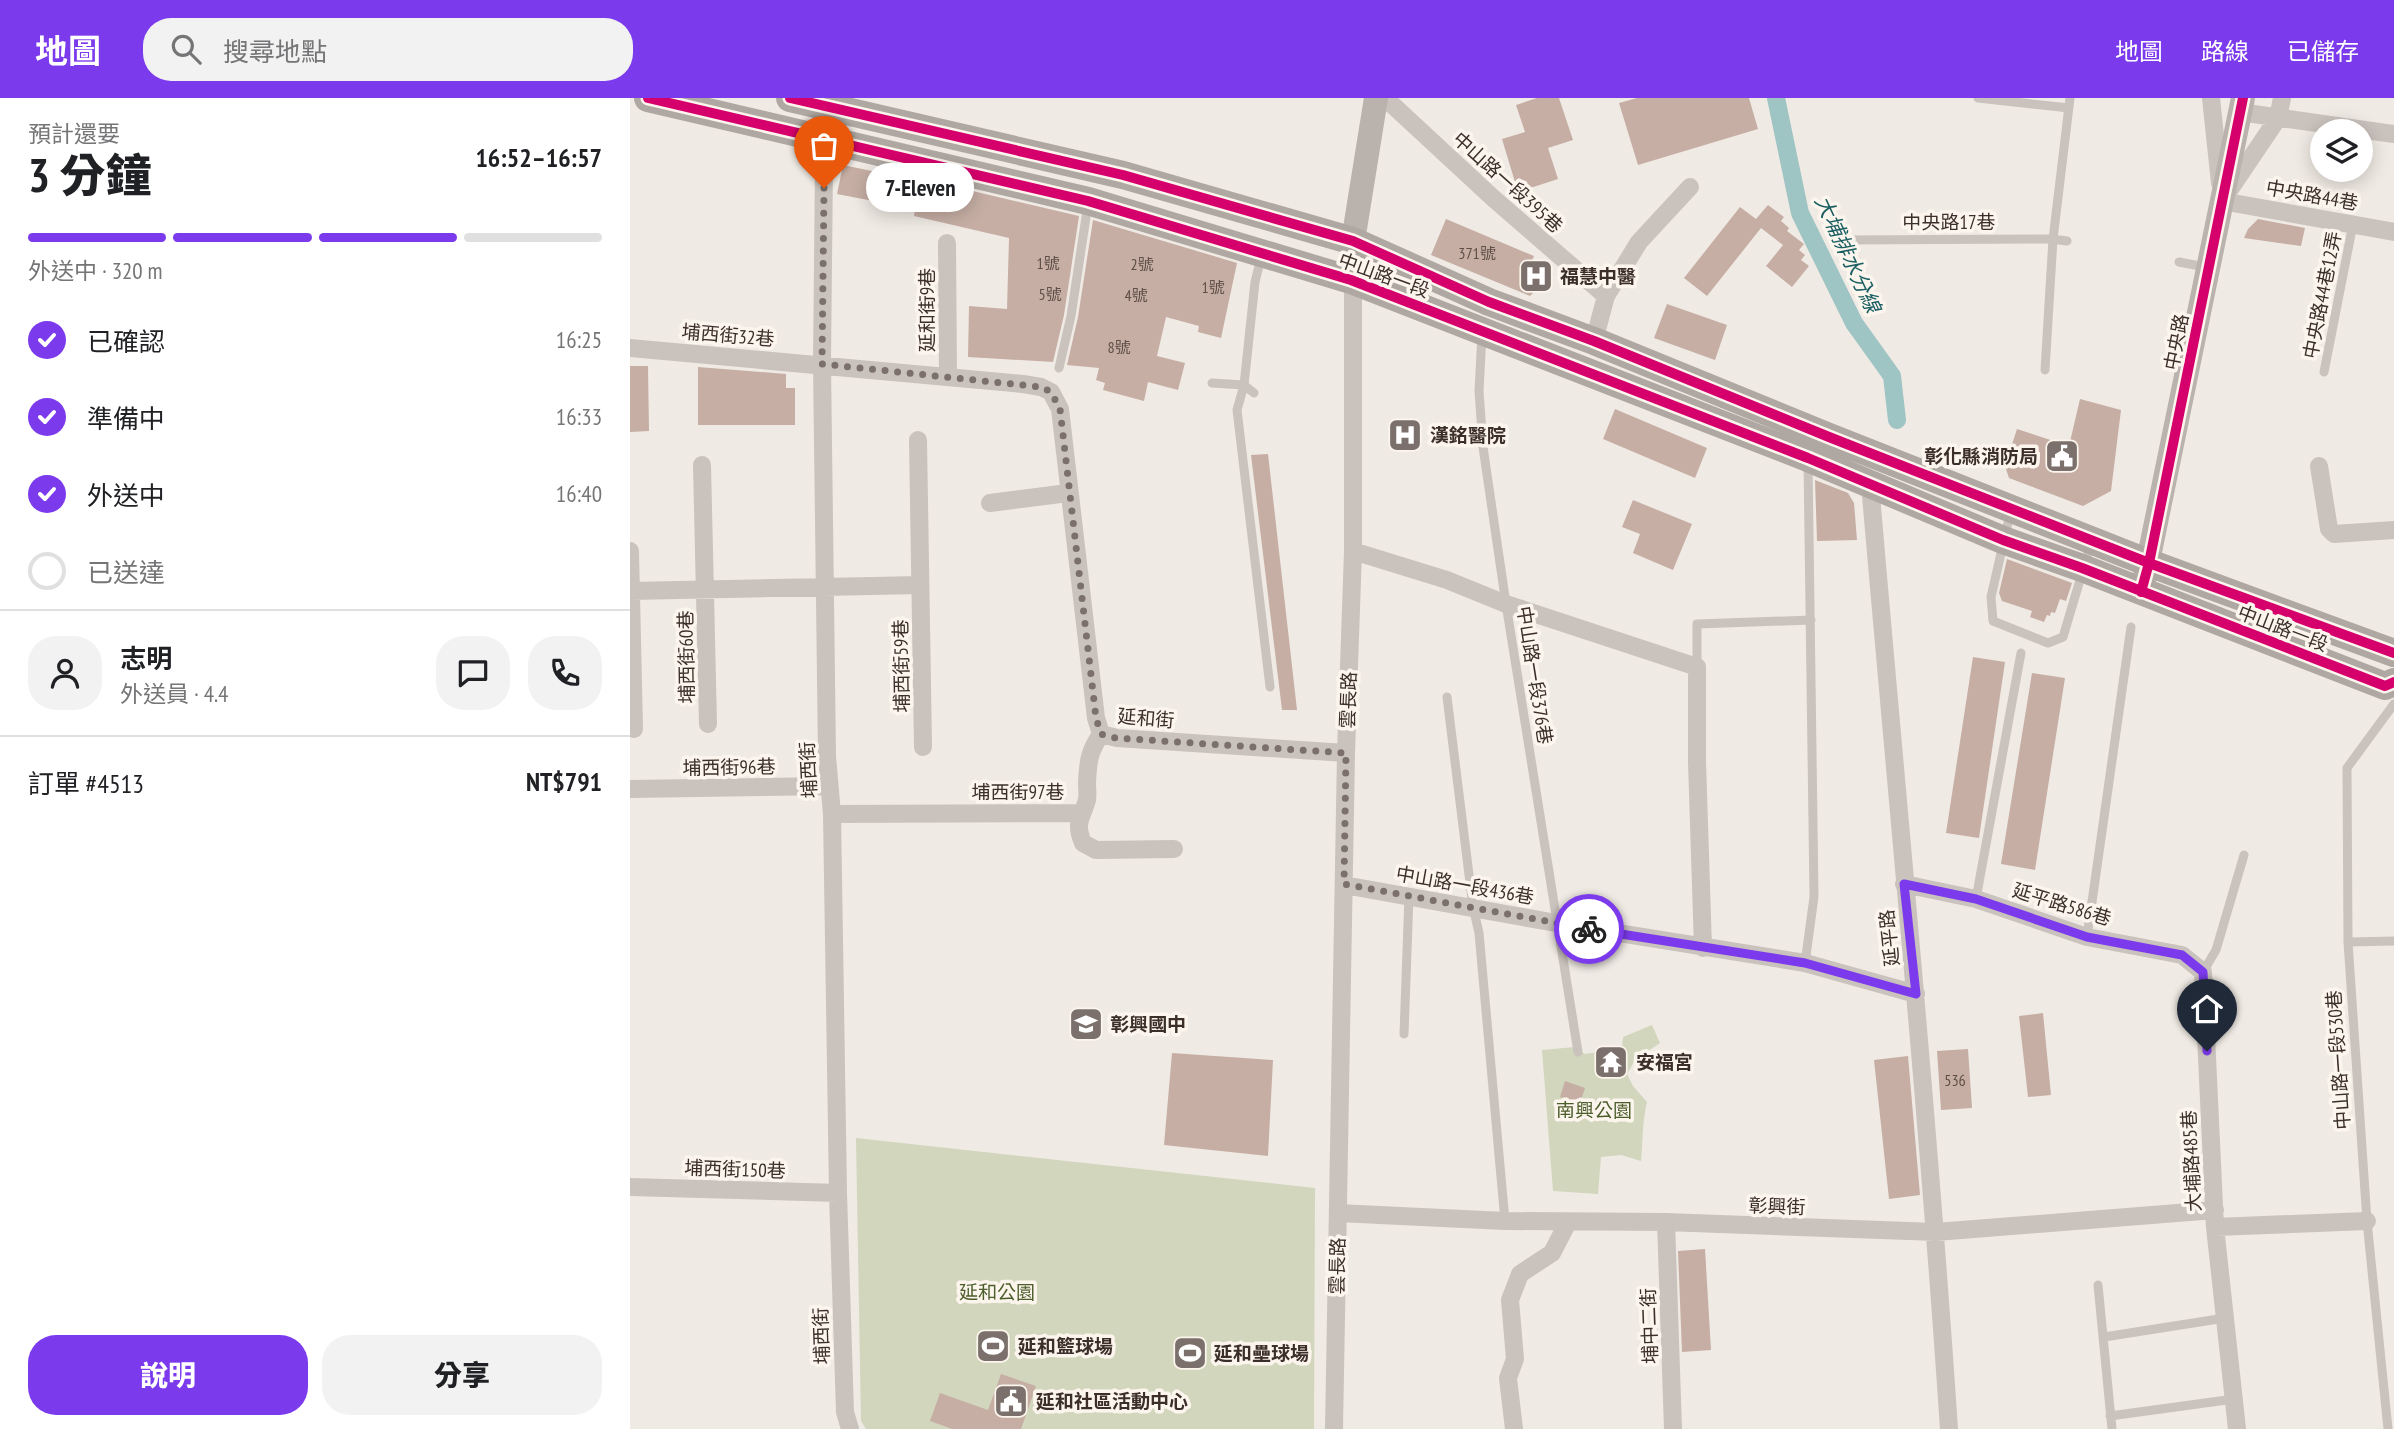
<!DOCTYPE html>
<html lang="zh-TW">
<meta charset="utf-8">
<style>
body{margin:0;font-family:"PT Sans Narrow","Noto Sans TC",sans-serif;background:#f2f2f2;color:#202124;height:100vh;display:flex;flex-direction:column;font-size:26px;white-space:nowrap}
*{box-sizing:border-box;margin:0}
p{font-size:23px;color:#757577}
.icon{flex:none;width:38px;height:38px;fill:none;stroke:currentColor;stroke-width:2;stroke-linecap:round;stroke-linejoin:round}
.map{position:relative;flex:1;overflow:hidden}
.details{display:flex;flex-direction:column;background:#fff;width:630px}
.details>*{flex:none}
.buttons{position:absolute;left:1680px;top:21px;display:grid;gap:14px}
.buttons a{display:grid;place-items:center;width:63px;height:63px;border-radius:50%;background:#fff;box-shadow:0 4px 18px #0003;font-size:35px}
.pin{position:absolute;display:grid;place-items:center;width:60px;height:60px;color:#fff;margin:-72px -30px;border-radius:50% 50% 50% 0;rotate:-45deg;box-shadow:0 0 7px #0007}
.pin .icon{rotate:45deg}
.courier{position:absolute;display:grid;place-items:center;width:70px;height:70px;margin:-35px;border:5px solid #7c3aed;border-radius:50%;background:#fff;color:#222;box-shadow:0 2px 9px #0007}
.bubble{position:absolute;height:49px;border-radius:24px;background:#fff;box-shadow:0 4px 18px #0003;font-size:23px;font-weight:800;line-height:49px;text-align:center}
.headline em{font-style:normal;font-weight:800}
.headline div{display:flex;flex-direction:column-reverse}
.headline{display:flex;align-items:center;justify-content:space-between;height:119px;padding:0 28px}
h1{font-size:46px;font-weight:800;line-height:52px}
.bar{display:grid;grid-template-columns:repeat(4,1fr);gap:10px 7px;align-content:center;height:84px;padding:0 28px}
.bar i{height:9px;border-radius:5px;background:#e0e0e0}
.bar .on{background:#7c3aed}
.bar p{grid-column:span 4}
.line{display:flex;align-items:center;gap:18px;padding:0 28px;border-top:2px solid #e0e0e0}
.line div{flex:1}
.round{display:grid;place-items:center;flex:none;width:74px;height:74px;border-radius:28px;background:#f2f2f2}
ol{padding:0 28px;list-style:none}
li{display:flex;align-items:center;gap:21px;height:77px}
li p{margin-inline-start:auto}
li .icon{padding:7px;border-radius:50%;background:#7c3aed;color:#fff;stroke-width:4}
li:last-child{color:#757577}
li i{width:38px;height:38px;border:4px solid #e0e0e0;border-radius:50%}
.cta{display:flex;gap:14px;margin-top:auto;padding:14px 28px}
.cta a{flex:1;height:80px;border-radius:28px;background:#7c3aed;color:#fff;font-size:28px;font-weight:800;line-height:80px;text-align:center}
.cta a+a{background:#f2f2f2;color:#202124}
header{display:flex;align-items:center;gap:42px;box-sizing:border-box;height:98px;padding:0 35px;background:#7c3aed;color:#fff}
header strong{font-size:33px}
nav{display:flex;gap:38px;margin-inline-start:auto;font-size:24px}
.search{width:490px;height:63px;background:#f2f2f2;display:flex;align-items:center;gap:18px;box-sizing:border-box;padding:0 24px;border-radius:28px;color:#757577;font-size:26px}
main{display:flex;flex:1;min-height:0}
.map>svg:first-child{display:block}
.green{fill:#d2d6bd}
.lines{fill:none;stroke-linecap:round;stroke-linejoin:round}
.canal{stroke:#9ec4c3;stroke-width:18}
.building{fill:#c6aea4}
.lane{stroke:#cac2bc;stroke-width:9}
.street{stroke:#cac2bc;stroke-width:18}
.secondary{stroke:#bab2ad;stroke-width:24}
.primary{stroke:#afa7a1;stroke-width:28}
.cycleway-casing{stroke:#fcf5ed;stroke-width:15}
.cycleway{stroke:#d6006c;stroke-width:10}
.done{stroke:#7b706b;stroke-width:7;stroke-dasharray:0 12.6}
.route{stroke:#7c3aed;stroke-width:9}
.labels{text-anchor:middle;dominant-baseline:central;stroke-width:7;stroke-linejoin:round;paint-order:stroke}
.number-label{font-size:16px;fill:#5e4f48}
.street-label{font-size:19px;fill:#3c2f2a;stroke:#fcf5ed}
.poi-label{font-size:19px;font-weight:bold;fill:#3c2f2a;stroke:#fcf5ed;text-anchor:start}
.park-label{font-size:19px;fill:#4b5d2b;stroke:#fcf5ed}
.water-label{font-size:21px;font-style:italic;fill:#1a5e62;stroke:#fcf5ed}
</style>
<header>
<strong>地圖</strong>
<div class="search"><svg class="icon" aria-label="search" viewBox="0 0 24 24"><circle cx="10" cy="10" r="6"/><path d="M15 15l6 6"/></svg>搜尋地點</div>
<nav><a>地圖</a><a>路線</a><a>已儲存</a></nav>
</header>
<main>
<section class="details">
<div class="headline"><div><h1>3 分鐘</h1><p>預計還要</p></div><em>16:52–16:57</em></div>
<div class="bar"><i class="on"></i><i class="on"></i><i class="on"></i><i></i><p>外送中 · 320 m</p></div>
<ol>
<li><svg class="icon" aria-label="check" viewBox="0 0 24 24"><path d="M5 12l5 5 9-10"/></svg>已確認<p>16:25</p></li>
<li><svg class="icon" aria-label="check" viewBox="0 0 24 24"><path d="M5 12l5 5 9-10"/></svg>準備中<p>16:33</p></li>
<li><svg class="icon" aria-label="check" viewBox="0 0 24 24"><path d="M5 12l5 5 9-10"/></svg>外送中<p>16:40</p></li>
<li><i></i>已送達</li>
</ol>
<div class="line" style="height:126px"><a class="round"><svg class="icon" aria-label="person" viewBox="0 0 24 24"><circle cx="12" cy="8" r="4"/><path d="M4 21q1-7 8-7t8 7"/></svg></a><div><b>志明</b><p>外送員 · 4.4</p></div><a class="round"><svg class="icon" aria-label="chat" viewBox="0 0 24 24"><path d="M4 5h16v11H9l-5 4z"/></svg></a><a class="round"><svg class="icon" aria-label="phone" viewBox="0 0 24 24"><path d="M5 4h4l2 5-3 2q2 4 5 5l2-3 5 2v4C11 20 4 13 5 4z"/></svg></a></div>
<div class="line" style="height:91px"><div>訂單 #4513</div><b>NT$791</b></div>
<div class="cta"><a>說明</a><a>分享</a></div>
</section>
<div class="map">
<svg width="1764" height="1331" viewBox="0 0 1764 1331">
<rect width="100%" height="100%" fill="#f0eae4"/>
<path class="green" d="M1022,927L1030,945L1005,962L997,976L1003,988L1017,1004C1012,1025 1013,1042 1011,1063L991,1057L971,1059L968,1096L923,1093L912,952L945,949L955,956L992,950L993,939Z
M226,1040L685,1090L684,1331H236L231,1323Z"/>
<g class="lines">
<path class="canal" d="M1146,0L1170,115L1224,225L1262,278L1267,322"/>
</g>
<path class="building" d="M907,0H929L943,42L918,50L928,81L888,94L872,41L895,34L886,7Z
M1007,0H1119L1128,31L1008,67L989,5Z
M213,67L261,77L262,74L449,118L434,217L423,264L338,259L339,208L377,211L379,140L284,118L285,111L207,96Z
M1138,107L1154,119L1151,123L1159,130L1157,133L1174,146L1169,152L1175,157L1171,162L1179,168L1162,189L1136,168L1153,147L1131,130L1077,198L1054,180L1110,109L1126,121Z
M816,121L904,158L896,177L905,180L908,190L900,198L801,157Z
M1628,121L1675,130L1671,148L1614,140L1618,131Z
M463,122L607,165L591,240L568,234L569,228L536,219L527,258L555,265L548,292L518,284L514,303L473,292L475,285L466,282L469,270L437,267L448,219Z
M1037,206L1097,227L1085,262L1024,240Z
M0,268H18L19,333L0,334Z
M68,269L156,276V290H165V327H68Z
M1450,301L1491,312L1481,393L1453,408L1379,380L1375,368L1387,331L1439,348Z
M985,311L1077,350L1065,380L973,341Z
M638,356L667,612H652L621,357Z
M1185,382L1218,395L1224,405L1227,442L1187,443Z
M1003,402L1062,426L1043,472L1003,455L1010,436L992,429Z
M1377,461L1442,485L1436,503L1430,501L1425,515L1421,514L1420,518L1417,517L1414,524L1400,519L1402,513L1372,503L1369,495Z
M1343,559L1375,564L1349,740L1316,735Z
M1402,575L1435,580L1405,772L1371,766Z
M1413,915L1421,997L1398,999L1389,918Z
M1338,951L1342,1010L1311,1012L1307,953Z
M979,952L993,954L995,972L969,974L967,955Z
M542,955L643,962L638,1058L534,1047Z
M1278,958L1290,1097L1259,1101L1244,962Z
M935,983L955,990L950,1005L930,999Z
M1075,1151L1081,1252L1052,1254L1048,1153Z
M371,1276L406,1288L391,1331H322L300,1323L310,1295L358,1312Z"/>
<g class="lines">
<path class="lane" d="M1348,0L1439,10
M1216,142L1423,141L1437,143
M1549,164L1575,169
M852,236L849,293L853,349L876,506L948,954
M429,270L441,218L458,106
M1415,272L1423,141L1440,0
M1694,274L1723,126
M582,285L614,287L625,184L631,160
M624,295L614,287L607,312L640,589
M1380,416L1361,499L1363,523L1418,545L1433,539L1461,445
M1067,569V526L1181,522
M817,599L843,809L849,835L875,1123
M1346,801L1391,555
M1457,839L1501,529
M1718,844L1764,843
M1175,865L1184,799L1178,363
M1573,874L1586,852L1614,757
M774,936L779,798
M1468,1187L1482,1331
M1474,1239L1595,1220
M1480,1318L1604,1301
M1758,1331L1737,1123L1718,844L1717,670L1764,606"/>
<path class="street" d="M755,0L863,100L976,198
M1581,0L1590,85
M205,10L194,65L192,266L197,658L202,716L208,1095L215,1314L220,1331
M1610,14L1764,36
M1596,97L1648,20L1652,0
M1592,103L1764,134
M317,145L318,278
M964,243L976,198L1009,144L1060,89
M0,250L393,286L411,289L421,294L430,311L466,620L471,636L487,640L716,655
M288,342L293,649
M72,367L78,626
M1689,368L1699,431L1704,436L1764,432
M1240,386C1267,701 1298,1015 1319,1331
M360,405L438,395
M0,453L4,631
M723,453L817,482L876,506L1067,569V664L1073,850
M0,493L290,487
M471,636C459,654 458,663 457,685C457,690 458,697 457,702C452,720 444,724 453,745L466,752L544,751
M0,691L199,688
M202,716L450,715
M1274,786L1346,801L1457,839L1552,857L1573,874L1585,1129L1607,1331
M714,787L926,825L1175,865L1286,896
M0,1089L208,1095
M708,1115L875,1123L1036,1124L1306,1134L1585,1112
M1036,1124L1043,1331
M1585,1129L1737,1123
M704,1331L716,655L723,453V143
M884,1331L878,1280L885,1261L880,1202L890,1176L922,1155L938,1124"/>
<path class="secondary" d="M723,143L746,0
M1514,483L1613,0"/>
<path class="primary" d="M18,0L458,103L721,182L1178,360L1373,442L1452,470L1755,588L1764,584
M160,0L493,77L723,143L859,204L964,243L1199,339L1519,465L1764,555"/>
<g class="cycleway-casing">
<path id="cycleway" d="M18,0L458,103L721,182L1178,360L1373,442L1452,470L1755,588L1764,584
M160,0L493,77L723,143L859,204L964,243L1199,339L1519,465L1764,555
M1511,494L1519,465L1613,0"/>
</g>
<use href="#cycleway" class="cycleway"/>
</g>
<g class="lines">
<path class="done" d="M194,90L192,266L411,289L421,294L430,311L466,620L471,636L486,640L716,655L714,786L959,831"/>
<path class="route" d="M959,831L1175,865L1286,896L1274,786L1346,801L1457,839L1552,857L1573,874L1577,953"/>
</g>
<defs>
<g id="hospital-square" transform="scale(1.75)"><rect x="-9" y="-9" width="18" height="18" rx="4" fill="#7b706b" stroke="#fcf5ed"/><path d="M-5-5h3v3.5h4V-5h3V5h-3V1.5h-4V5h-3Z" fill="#fff"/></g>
<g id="civic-square" transform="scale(1.75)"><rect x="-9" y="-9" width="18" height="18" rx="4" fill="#7b706b" stroke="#fcf5ed"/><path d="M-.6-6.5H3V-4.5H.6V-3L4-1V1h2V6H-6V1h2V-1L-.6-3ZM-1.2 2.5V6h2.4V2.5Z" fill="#fff"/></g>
<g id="school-square" transform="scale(1.75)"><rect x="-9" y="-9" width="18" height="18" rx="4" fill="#7b706b" stroke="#fcf5ed"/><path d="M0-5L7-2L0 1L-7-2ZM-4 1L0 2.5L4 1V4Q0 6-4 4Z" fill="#fff"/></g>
<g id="temple-square" transform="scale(1.75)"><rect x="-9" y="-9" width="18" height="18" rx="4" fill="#7b706b" stroke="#fcf5ed"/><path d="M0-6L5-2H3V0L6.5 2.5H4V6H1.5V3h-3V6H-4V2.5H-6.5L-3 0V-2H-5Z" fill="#fff"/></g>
<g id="stadium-square" transform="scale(1.75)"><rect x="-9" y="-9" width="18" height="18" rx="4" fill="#7b706b" stroke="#fcf5ed"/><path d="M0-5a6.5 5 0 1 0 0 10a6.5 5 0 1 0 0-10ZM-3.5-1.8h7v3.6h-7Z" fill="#fff"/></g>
</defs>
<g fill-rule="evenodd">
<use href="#hospital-square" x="906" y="178"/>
<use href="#hospital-square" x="775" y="337"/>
<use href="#civic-square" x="1432" y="358"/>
<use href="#school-square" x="456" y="926"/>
<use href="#temple-square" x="981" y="964"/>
<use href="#stadium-square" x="363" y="1248"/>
<use href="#stadium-square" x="560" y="1255"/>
<use href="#civic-square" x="381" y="1303"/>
</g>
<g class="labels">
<g class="number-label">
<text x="847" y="155">371號</text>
<text x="418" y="165">1號</text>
<text x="512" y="166">2號</text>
<text x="583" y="189">1號</text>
<text x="420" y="196">5號</text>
<text x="506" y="197">4號</text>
<text x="489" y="249">8號</text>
<text x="1325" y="982">536</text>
</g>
<g class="street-label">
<text transform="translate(878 84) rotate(42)">中山路一段395巷</text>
<text transform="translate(1682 97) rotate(10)">中央路44巷</text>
<text x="1319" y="124">中央路17巷</text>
<text transform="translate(754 177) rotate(20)">中山路一段</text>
<text transform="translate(1692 197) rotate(-79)">中央路44巷12弄</text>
<text transform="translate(297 212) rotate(-90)">延和街9巷</text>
<text transform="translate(98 237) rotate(5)">埔西街32巷</text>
<text transform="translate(1546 244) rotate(-79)">中央路</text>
<text transform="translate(1653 530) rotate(21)">中山路一段</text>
<text transform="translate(56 559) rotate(-91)">埔西街60巷</text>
<text transform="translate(271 568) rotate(-91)">埔西街59巷</text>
<text transform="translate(905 577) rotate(81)">中山路一段376巷</text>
<text transform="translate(718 602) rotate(-88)">雲長路</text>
<text transform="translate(516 620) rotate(5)">延和街</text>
<text transform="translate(99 669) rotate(-1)">埔西街96巷</text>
<text transform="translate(178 672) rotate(-93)">埔西街</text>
<text x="388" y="694">埔西街97巷</text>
<text transform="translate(835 787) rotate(10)">中山路一段436巷</text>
<text transform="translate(1432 806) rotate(17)">延平路586巷</text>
<text transform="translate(1259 840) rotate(-96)">延平路</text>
<text transform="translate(1708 962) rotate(-94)">中山路一段530巷</text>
<text transform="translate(1561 1063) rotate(-93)">大埔路485巷</text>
<text transform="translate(105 1071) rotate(2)">埔西街150巷</text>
<text transform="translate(1147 1108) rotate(2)">彰興街</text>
<text transform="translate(707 1168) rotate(-89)">雲長路</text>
<text transform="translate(1019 1228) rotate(-92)">埔中二街</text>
<text transform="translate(191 1238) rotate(-92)">埔西街</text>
</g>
<g class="poi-label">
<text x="930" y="178">福慧中醫</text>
<text x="800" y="337">漢銘醫院</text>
<text x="1408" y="358" text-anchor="end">彰化縣消防局</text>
<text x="480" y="926">彰興國中</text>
<text x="1006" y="964">安福宮</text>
<text x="388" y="1248">延和籃球場</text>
<text x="584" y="1255">延和壘球場</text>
<text x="406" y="1303">延和社區活動中心</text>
</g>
<g class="park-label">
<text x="964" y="1012">南興公園</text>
<text x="367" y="1194">延和公園</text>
</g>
<g class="water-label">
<text transform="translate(1218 156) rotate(65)">大埔排水分線</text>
</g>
</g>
</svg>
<div class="buttons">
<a><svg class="icon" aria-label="layers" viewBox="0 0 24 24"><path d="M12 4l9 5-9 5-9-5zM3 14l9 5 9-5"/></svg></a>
</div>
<div class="pin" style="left:194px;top:90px;background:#ea580c"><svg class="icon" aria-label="bag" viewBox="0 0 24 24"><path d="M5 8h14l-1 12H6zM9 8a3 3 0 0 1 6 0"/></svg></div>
<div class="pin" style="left:1577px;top:953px;background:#1f2937"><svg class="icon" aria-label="home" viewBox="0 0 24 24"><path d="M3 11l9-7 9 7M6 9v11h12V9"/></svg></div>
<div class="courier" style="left:959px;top:831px"><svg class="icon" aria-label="bike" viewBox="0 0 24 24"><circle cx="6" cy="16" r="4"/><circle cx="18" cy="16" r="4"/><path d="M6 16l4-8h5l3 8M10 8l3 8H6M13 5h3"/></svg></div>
<div class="bubble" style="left:236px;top:65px;width:108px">7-Eleven</div>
</div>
</main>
